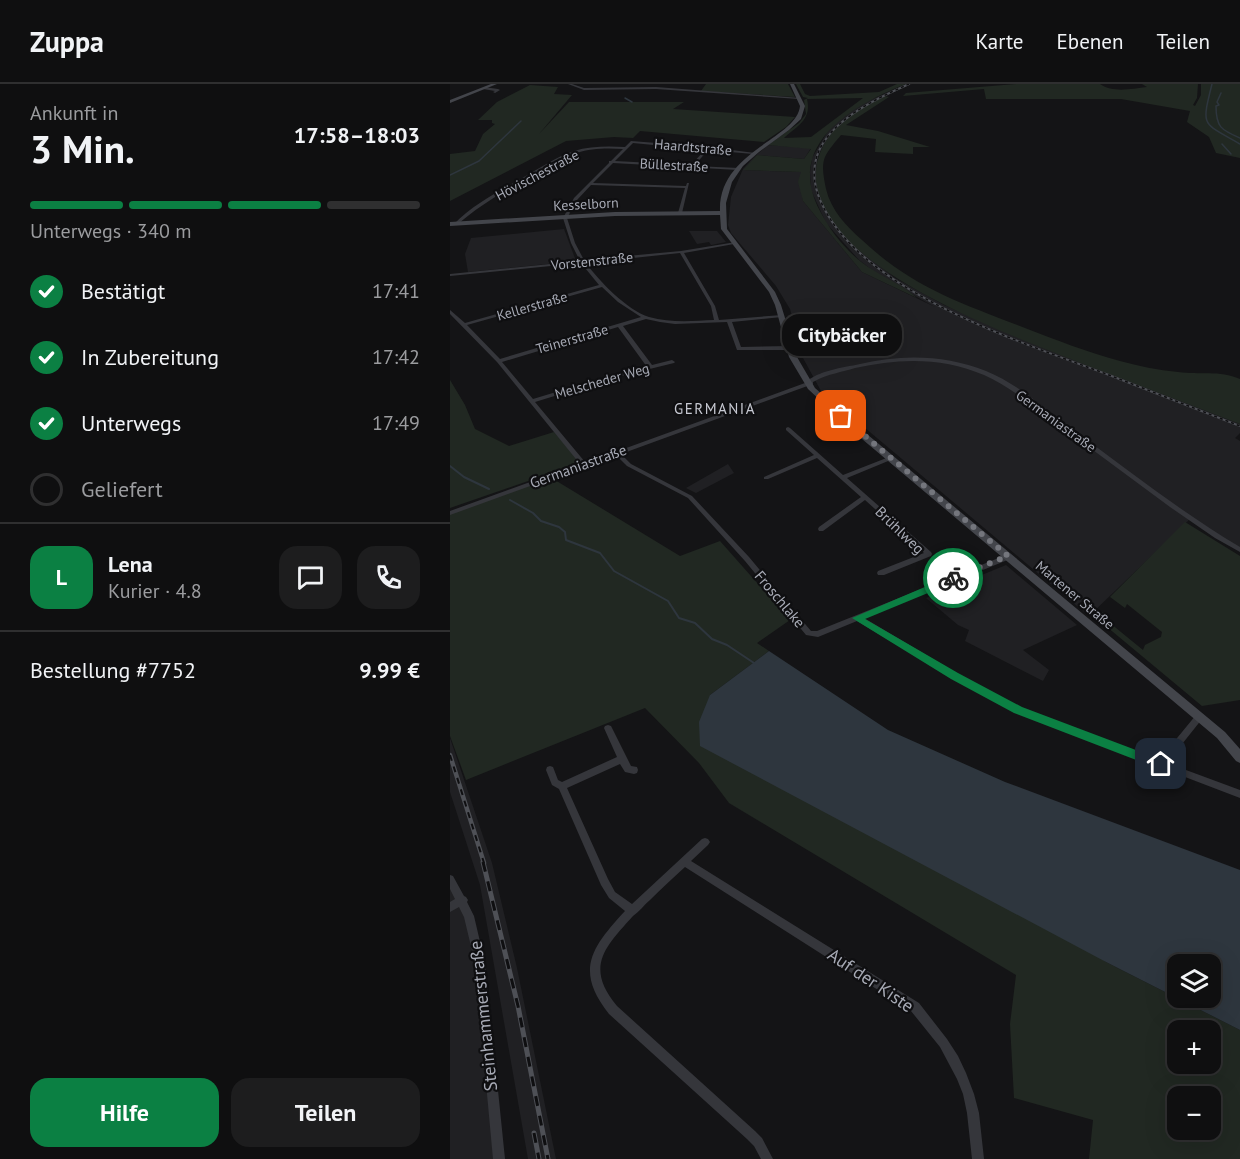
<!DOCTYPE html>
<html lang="de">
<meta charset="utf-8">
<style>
body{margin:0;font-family:"PT Sans",sans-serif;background:#1d1d1e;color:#f1f3f6;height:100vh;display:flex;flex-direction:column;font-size:22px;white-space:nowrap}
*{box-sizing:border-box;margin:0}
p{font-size:20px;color:#9b9c9f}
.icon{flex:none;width:33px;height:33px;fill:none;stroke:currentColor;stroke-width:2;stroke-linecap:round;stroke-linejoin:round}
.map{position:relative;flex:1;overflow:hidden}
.sheet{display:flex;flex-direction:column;background:#0f0f10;width:450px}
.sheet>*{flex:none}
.controls{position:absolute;left:717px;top:870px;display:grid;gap:12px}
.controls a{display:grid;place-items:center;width:54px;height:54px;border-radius:12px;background:#0f0f10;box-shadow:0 6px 24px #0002,0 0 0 2px #2f2f30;font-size:30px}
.pin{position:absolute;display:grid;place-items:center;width:51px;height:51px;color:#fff;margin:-26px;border-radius:12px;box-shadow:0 3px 9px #0006}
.courier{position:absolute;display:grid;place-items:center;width:60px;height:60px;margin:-30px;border:4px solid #0b8043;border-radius:50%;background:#fff;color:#222;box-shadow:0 2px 8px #0007}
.bubble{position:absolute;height:42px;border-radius:18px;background:#0f0f10;box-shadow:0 6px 24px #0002,0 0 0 2px #2f2f30;font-size:20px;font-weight:600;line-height:42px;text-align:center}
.overview em{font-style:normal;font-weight:600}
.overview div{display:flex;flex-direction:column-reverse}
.overview{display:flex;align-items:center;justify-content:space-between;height:102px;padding:0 30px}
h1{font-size:39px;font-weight:600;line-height:45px}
.bar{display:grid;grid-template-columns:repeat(4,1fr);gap:9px 6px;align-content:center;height:72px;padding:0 30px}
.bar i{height:8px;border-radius:4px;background:#2f2f30}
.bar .selected{background:#0b8043}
.bar p{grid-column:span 4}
.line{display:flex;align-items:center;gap:15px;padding:0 30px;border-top:2px solid #2f2f30}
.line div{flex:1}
.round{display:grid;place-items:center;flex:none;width:63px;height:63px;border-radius:18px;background:#1d1d1e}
ol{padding:0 30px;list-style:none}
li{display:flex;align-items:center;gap:18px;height:66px}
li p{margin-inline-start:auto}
li .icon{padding:6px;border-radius:50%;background:#0b8043;color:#fff;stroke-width:4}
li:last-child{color:#9b9c9f}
li i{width:33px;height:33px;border:3px solid #2f2f30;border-radius:50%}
.button{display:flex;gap:12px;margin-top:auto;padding:12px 30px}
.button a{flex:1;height:69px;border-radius:18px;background:#0b8043;color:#fff;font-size:24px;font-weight:600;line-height:69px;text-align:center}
.button a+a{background:#1d1d1e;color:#f1f3f6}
header{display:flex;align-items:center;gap:36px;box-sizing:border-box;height:84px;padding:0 30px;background:#0f0f10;border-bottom:2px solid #2f2f30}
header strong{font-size:28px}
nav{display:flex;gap:33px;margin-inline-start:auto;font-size:21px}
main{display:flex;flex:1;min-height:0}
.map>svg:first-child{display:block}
.built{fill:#202023}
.green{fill:#212822;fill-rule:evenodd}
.water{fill:#2e363e;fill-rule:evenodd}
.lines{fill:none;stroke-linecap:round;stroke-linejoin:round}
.stream-far1{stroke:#2e363e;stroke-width:1.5}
.stream{stroke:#2e363e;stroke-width:2}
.street{fill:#35363b;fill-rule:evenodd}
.secondary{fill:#43454b;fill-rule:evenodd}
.rail-far2-casing{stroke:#4e5056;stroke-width:2}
.rail-far1-casing{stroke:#4e5056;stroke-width:4.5}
.rail-casing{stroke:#4e5056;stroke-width:5}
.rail-far2{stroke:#0f0f11;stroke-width:1.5;stroke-dasharray:3;stroke-linecap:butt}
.rail-far1{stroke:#0f0f11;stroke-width:2;stroke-dasharray:6;stroke-linecap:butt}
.rail{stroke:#0f0f11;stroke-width:3;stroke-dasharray:10;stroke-linecap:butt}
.route{fill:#0b8043}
.done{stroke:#74767d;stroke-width:6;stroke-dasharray:0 10.8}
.labels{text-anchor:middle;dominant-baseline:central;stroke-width:4.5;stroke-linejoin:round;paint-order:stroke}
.far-street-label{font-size:14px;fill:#a7aab5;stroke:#0f0f11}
.far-quarter-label{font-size:15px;letter-spacing:1.5px;fill:#c7c9d2;stroke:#0f0f11}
.street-label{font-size:15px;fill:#a7aab5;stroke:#0f0f11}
.near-street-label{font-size:18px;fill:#a7aab5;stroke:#0f0f11}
</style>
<header>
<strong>Zuppa</strong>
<nav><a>Karte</a><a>Ebenen</a><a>Teilen</a></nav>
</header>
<main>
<section class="sheet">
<div class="overview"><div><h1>3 Min.</h1><p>Ankunft in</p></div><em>17:58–18:03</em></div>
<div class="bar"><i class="selected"></i><i class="selected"></i><i class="selected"></i><i></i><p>Unterwegs · 340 m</p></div>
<ol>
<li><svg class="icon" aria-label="check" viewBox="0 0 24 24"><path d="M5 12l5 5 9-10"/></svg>Bestätigt<p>17:41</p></li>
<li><svg class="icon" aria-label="check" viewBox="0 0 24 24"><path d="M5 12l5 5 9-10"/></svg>In Zubereitung<p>17:42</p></li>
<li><svg class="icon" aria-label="check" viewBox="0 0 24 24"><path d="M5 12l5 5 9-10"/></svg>Unterwegs<p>17:49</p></li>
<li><i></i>Geliefert</li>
</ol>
<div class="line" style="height:108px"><b class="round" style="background:#0b8043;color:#fff">L</b><div><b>Lena</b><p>Kurier · 4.8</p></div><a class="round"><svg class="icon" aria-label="chat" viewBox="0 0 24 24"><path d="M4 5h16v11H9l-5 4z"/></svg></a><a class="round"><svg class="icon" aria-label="phone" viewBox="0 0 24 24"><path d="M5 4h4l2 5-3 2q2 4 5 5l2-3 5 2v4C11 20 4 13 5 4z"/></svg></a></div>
<div class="line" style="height:78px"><div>Bestellung #7752</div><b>9.99 €</b></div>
<div class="button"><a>Hilfe</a><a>Teilen</a></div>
</section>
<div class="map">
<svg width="790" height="1075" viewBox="0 0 790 1075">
<rect width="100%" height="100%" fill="#141416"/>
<path class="built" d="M456,0H462L420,19L395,35L372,64L367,75L384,139L406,163L445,194L494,221L594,264L790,340V349L785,354L790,357V464L740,435L639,532L371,307L353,274L340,225L326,202L281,149L278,141L281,113L293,85L304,73L318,61L361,64L354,75L307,71L294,86L351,88L353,117L412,188L485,223L431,193L409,176L376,139L361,106L360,88L362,74L379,45L395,30L416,18Z
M114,145L126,177L18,188L15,170L21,154Z
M239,147H267L276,158L261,161L259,158L247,160Z
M278,380L284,389L246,409L236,404Z
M556,481L627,541L573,566L599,586L593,597L515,557L519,546L508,541L476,514Z
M0,654L42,779L67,884L106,1075H78L30,801L0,708Z
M0,795L24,849L49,1075H0Z"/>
<path class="green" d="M256,0H338L345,13L251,7Z
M346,0H350L355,10L360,12L429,8L447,0H456C403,21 334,60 370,127C380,146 393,163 410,177C427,191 451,199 467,214L412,188L353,117L348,98L351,88L293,86L307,71L354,75L361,65L318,61L349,39L356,30L354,16L358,14L353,13ZM413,14L361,53L334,54C347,42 362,36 357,15Z
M566,0H650C663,9 681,5 697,3L692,0H748L747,14L743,21L745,22L751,11V0H790V74L766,69L759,53L737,38L740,27L671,15H536L534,5L453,12L456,9Z
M80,1L108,3L104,10L122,11L89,50L119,18H234L223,25L345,33L336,43L314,58L190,47L183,54L164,53L116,57L0,117V70L25,67L33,50L45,40L42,39V36H28L47,18Z
M433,12L439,13L396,41L428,47L480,63H463V70L425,68L426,55L391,51C386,57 378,66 375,73C371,82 374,95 376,105C381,126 396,142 412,156C463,204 511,219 575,244C606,256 637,268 670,277C688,282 708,286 728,288C750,291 769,286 790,295V340C736,319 682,299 628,278C559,250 358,180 366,86C370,49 402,27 433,12Z
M0,296L15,321L25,345L59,362L104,348L133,380L100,393L230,472L270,457L340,536L307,559L319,567L260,611L656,878L790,946V1075H639L643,1036L564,1014L560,940L566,891L279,719L249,679L195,624L16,696L0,652V429L83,399L78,397L0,424ZM728,946H760V980H728ZM728,1012H760V1046H728Z
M735,438L790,472V616L752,622L645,533V530L649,527L657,530L655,535L693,566L695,561L711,553L712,548L677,520L675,524L660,513Z"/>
<path class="water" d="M319,567L438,646L555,698L790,786V946L656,878L250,662L249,638L260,611ZM728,880H760V914H728Z"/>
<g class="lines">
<path class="stream-far1" d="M762,0C751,44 752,38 790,60
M771,9L767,18L769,21L766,22C766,43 771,46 790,54
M175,14L182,18
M772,60L781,70
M0,91L29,77L71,37"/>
<path class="stream" d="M0,382L14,393L39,405
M60,416L83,429L91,437L109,443L115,448L116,456L150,469L164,487L218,517L229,534L245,539L262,555L277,561L304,579"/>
<path class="street" d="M118,0H122L134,4L206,3L351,14L349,15L206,5L134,6Z
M34,3L48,5L50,6L45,9L43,8L45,7L33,5Z
M181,57L258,63L305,69L303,70L258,66L244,82L289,84L288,86L163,79L143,99L236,102L237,99H239L232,129L230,130L228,129L235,104L141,101L127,116L117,134L125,159L134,176L231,167L286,158V159L284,160L234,169L265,222L269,236L332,231L334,232L332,233L282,238L291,263L340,262L343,264L340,266H287L277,238L225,240L210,238L196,235L173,242L202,281L222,276L225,278L224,279L163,294L85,318L135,378L163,368L164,367H168L355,299C369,286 392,284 410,280C452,270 496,271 536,287C568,300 595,325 622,345C678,386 731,428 790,463V468L765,454L720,423L574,315C561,306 548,297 534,291C493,273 448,274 405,284C392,288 378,290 365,297L363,298V300L171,370L181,380L242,412L299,473L361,547H367L556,471H560L561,473L560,475L414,534L508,590L571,624L709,676L746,631L749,630L752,631L753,633L752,635L717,679L790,706V714L565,628L502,594L407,537L368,553L356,551L295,477L238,414L177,382L166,371L0,431V427L130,380L47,278L0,230V226L15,239L149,201L131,179L0,192V190L130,177L121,159L113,134L124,114L159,79V77H161L173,65C158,64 141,64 127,69C109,74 93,85 77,94C53,108 28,122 7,141L4,140C23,120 50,107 74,93C90,84 106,73 124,67C140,62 158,62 175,63ZM183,59L255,66L241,81L165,77ZM230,169L261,222L264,236C243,237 220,239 199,233C177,226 149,197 136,179ZM152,203L168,218L191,233L50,275L17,241ZM168,243L197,283L159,292L83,315L52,278Z
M338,343L340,344L393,391L439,373H443V375L397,394L481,468L482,470L481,472L434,491H428L427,489L428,487L474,469L415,416L373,447H369L368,445L369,443L411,413L367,374L318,395H314V393L364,371L336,346V344Z
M158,641L161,642L181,682L187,683L188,686L187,689L184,690L175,688L170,680L117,704L158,795L165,808L182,820L252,755L255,754L258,755L260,758L258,761L241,777L469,919L497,955L508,972L516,989L524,1010L529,1029L534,1075H522L517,1029L513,1010L507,995L490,963L461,927L235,783C223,794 211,805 200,816C194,821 189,828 183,832C154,864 135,883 167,922L305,1047L312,1054L323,1075H311L304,1062L297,1055L159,930C124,886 142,863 175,827L159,814L151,801L109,705L102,701L96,686L97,683L100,682L103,683L108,696L112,698L167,673L154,644L155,642Z
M0,791L3,792L14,812L16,813L18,816L17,818L24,832L35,879L55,1075H43L25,879L14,833L9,823L0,828V818L5,815L0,805Z"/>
<path class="secondary" d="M41,0H47L0,19V16Z
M340,0H344L355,22L351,35L339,46L309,68L293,82L282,98L276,119L277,145L325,208L331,221L347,273L365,304L418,351L775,648L790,665V679L786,677L767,654L412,355L358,305L339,273L325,221L319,208L271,145L270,131L165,132L0,142V138L165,128L270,127C268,67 347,55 350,22Z"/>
<g class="rail-far2-casing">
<path id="rail-far2" d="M459,0C412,21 342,54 371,118C411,208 571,258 659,291C703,308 746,325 790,342"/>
</g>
<g class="rail-far1-casing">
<path id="rail-far1" d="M0,671L34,779"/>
</g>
<g class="rail-casing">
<path id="rail" d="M33,778L68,922L98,1075
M84,1049L89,1075"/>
</g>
<use href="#rail-far2" class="rail-far2"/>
<use href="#rail-far1" class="rail-far1"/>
<use href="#rail" class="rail"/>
</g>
<path class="route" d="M503,491L508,494L507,497L415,535L508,589L572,623L715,677V684H707L564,629L501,595L402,534Z"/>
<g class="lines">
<path class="done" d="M391,332L558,472L503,494"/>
</g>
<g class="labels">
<g class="far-street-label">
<text transform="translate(243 63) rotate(5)">Haardtstraße</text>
<text transform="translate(224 81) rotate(3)">Büllestraße</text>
<text transform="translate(87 91) rotate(-28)">Hövischestraße</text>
<text transform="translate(136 120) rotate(-3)">Kesselborn</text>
<text transform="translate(142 177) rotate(-6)">Vorstenstraße</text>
<text transform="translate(82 222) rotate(-16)">Kellerstraße</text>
<text transform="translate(122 255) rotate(-16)">Teinerstraße</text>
<text transform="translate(152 297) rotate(-16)">Melscheder Weg</text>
<text transform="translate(606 337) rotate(36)">Germaniastraße</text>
<text transform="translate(625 511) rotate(40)">Martener Straße</text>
</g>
<g class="far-quarter-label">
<text x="265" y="324">GERMANIA</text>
</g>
<g class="street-label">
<text transform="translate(128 382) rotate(-20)">Germaniastraße</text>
<text transform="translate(450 446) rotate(44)">Brühlweg</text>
<text transform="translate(330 515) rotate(50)">Froschlake</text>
</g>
<g class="near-street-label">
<text transform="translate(421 896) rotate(34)">Auf der Kiste</text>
<text transform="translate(33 932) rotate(-96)">Steinhammerstraße</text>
</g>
</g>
</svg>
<div class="controls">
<a><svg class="icon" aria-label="layers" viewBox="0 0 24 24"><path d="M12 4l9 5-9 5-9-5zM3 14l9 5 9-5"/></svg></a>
<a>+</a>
<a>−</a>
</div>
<div class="pin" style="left:391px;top:332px;background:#ea580c"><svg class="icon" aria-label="bag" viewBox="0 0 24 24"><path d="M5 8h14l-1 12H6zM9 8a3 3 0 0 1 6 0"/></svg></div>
<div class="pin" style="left:711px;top:680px;background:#1f2937"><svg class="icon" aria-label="home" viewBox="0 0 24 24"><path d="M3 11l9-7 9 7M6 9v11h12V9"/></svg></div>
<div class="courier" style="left:503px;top:494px"><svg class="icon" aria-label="bike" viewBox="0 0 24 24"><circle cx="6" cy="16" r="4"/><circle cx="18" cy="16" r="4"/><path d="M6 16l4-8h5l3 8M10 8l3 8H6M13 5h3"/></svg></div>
<div class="bubble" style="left:332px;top:230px;width:120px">Citybäcker</div>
</div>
</main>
